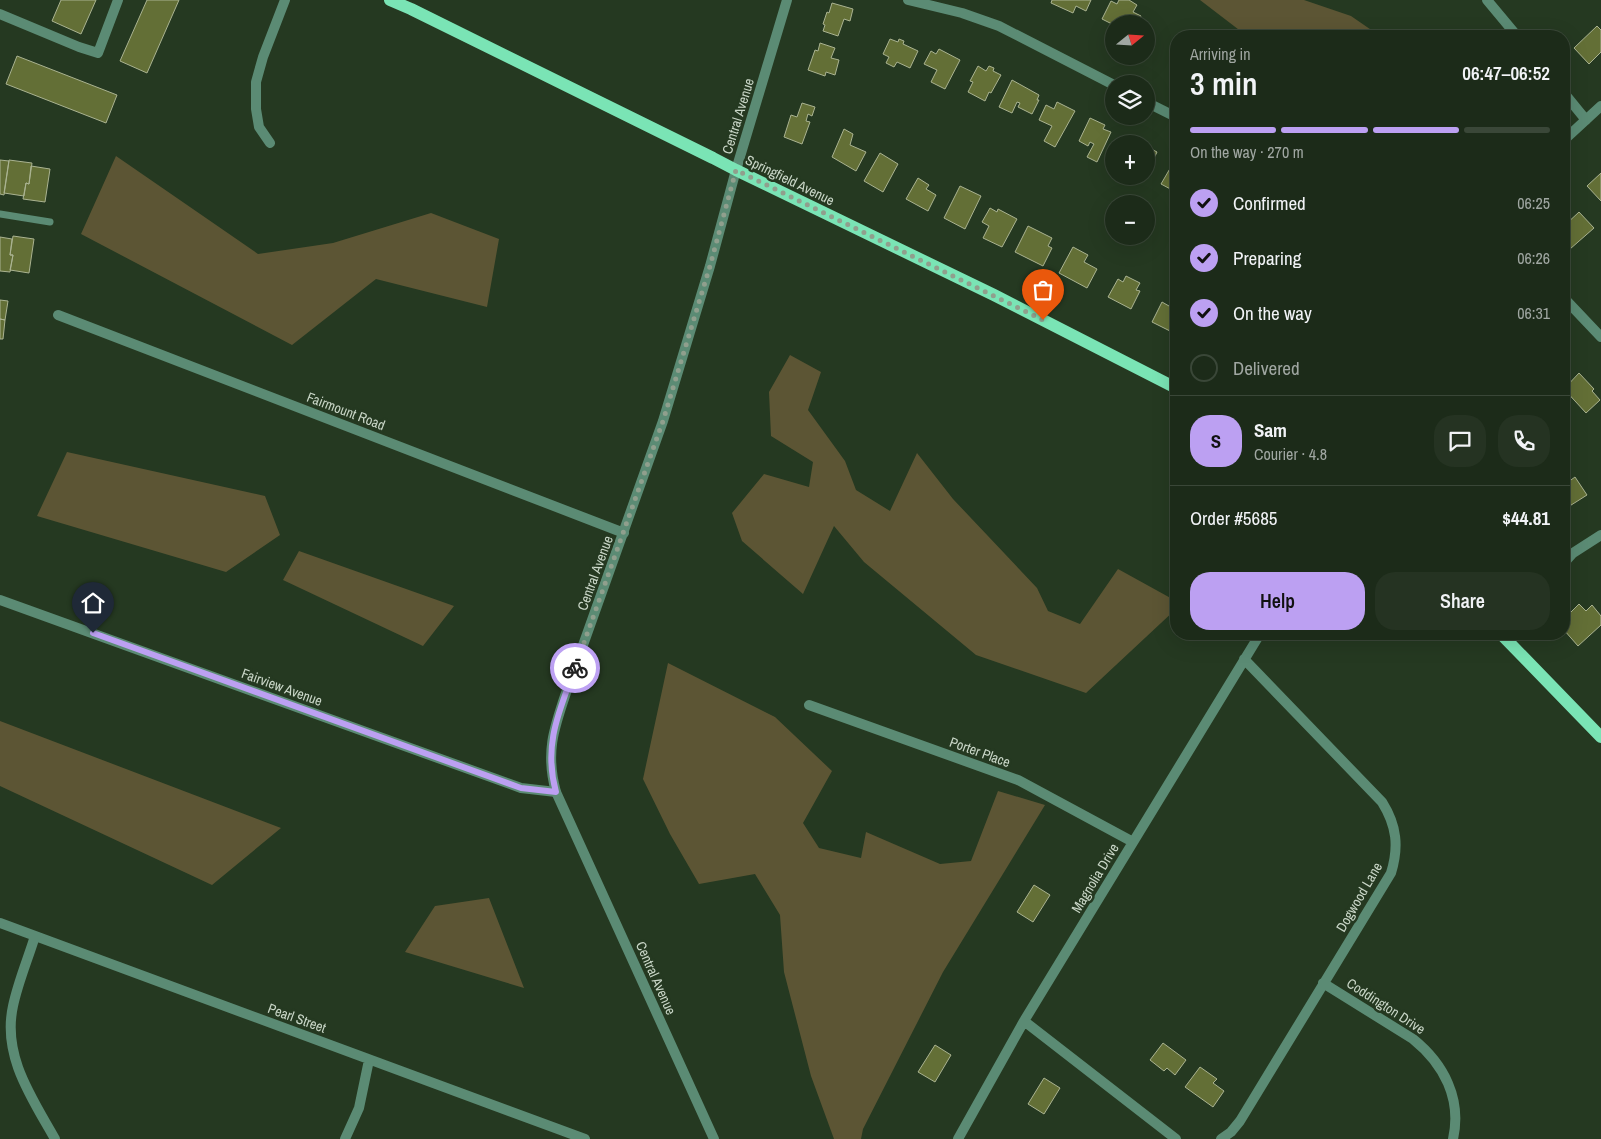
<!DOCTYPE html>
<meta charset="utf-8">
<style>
body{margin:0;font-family:"Archivo Narrow",sans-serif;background:#253322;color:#f1f3f6;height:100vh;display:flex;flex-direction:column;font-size:19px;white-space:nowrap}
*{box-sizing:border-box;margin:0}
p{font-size:16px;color:#a0a7a2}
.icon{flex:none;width:28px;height:28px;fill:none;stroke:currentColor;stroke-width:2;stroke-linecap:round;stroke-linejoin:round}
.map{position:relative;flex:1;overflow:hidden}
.details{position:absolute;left:1170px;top:30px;width:400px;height:610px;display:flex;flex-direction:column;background:#1c2b19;border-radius:20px;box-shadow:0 5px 20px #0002,0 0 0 1px #3a4738}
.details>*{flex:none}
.needle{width:32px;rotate:72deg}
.controls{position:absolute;left:1105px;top:15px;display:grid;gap:10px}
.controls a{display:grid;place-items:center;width:50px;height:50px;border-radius:50%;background:#1c2b19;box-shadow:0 5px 20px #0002,0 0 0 1px #3a4738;font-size:25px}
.pin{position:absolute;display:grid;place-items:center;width:42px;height:42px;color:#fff;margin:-51px -21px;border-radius:50% 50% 50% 0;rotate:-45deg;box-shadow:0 0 5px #0007}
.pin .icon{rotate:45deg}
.courier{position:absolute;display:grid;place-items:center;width:50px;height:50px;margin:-25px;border:4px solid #bca0f2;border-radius:50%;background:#fff;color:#222;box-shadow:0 1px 6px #0007}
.headline em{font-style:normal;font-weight:600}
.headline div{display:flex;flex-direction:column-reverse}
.headline{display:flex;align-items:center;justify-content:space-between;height:85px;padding:0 20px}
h1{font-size:32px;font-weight:600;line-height:38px}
.bar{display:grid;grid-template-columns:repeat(4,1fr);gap:8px 5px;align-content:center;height:60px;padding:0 20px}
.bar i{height:6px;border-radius:4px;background:#3a4738}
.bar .selected{background:#bca0f2}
.bar p{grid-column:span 4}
.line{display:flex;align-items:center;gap:12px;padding:0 20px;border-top:1px solid #3a4738}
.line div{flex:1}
.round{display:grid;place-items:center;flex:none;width:52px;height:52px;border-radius:20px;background:#253322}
ol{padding:0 20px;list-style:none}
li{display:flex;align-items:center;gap:15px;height:55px}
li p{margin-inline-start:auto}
li .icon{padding:5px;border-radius:50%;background:#bca0f2;color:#111;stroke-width:4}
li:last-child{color:#a0a7a2}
li i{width:28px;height:28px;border:2px solid #3a4738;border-radius:50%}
.primary-button{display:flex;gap:10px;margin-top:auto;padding:10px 20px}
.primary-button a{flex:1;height:58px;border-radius:20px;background:#bca0f2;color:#111;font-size:20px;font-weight:600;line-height:58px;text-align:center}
.primary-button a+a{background:#253322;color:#f1f3f6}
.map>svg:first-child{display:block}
.green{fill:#5c5534}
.building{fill:#636f36;stroke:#aab391}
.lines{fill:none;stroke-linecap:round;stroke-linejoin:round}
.service{stroke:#5b8b74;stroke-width:7}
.minor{stroke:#5b8b74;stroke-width:10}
.tertiary{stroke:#5b8b74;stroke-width:10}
.primary{stroke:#7ae4b5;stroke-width:12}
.done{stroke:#909f8d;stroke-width:5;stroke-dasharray:0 9}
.route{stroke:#bca0f2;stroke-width:6}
.labels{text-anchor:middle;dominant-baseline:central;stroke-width:5;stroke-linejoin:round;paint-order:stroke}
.street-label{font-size:14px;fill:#c9d6c7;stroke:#253921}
</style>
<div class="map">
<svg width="1601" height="1139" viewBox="0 0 1601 1139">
<rect width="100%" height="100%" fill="#253921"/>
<path class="green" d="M1200,0H1304L1351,16L1380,36H1247Z
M116,156L258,254L333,243L431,213L499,239L487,307L376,279L292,345L81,234Z
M790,355L821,372L808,410L845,461L856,490L890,511L917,453L953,499L1037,588L1048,611L1080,624L1118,569L1176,601V609L1086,693L976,655L864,562L834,526L803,594L742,541L732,513L764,474L809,487L813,462L771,436L769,392Z
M67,452L265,496L280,535L226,572L37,516Z
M299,551L454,606L423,646L283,580Z
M668,663L775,717L832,771L803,823L819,848L861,858L866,832L940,864L971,861L998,791L1045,805L943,972L863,1129L861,1139H834L811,1076L784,972L780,915L755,874L699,884L670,834L643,779Z
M0,721L281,828L212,885L0,786Z
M489,898L524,988L405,952L435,906Z"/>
<path class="building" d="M61,0H96L81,34L52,21Z
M147,0H179L147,73L120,61Z
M1052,0H1091L1086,11L1076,6L1073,13L1051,3Z
M1119,0H1129L1137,5L1133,12L1141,16L1137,24L1114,25L1102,19L1111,1L1117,4Z
M832,3L853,9L850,21L844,19L838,36L823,31L825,25L823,24L827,12L829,13Z
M1597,26L1601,30V52L1589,64L1574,48Z
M890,39L898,42L899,39L904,41L903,44L918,51L910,68L897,62L894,67L886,63L889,57L883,54Z
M820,43L835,48L831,58L839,60L835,75L826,72L825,76L808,70L815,50L818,51Z
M939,49L960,60L945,89L931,82L937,70L924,64L931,51L936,54Z
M17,56L117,95L106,123L6,84Z
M978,66L986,71L989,66L994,68L993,71L1001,75L991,93L989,92L985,101L968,92L973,82L970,81Z
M1012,80L1039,95L1037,100H1039L1032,114L1018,107L1020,103L1017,102L1012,113L999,107Z
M1057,102L1075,111L1055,147L1044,141L1052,126L1039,120L1046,105L1054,109Z
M802,103L815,107L812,116L808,114L806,121L810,122L802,144L784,137L791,115L797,117Z
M1090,118L1105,125L1103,129L1111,132L1097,162L1087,157L1094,144L1090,142L1088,146L1079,141Z
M844,129L853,134L850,145L866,152L856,171L832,157Z
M1146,146L1157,152L1146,175Z
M880,153L898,164L883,192L864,181Z
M0,160L9,161L4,195L0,194Z
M9,160L32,163L29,184L26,183L24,196L4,193Z
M1175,160L1176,161V192L1161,184Z
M31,166L50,169L45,202L23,199L26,183L29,184Z
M1601,173V201L1587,186Z
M918,178L929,185L926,189L936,195L928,211L906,199Z
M960,186L981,196L965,229L944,218Z
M990,208L997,212L998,209L1017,219L1002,247L983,238L989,226L982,222Z
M1579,212L1594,228L1570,249L1564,243V226Z
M1028,226L1052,238L1048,246L1052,248L1043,266L1015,252Z
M13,236L34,239L29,273L10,270L13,255H10Z
M0,237L12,239L10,255H13L10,272L0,271Z
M1073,247L1088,255L1084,262L1097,269L1087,288L1059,273Z
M1126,276L1140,283L1136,290L1140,291L1131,309L1108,297L1118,279L1123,282Z
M0,300L8,301L5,320L0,319Z
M1162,302L1176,310V334L1152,322Z
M0,319L5,320L3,339H0Z
M1579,373L1594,389L1592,391L1600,400L1586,413L1564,389Z
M1575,477L1587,495L1568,507L1566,506L1564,507V485Z
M1579,604L1586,611L1592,605L1601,616V625L1578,646L1564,630V619Z
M1034,885L1050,895L1033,922L1017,912Z
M1163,1043L1186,1060L1175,1075L1167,1068L1164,1071L1150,1060Z
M935,1045L951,1055L935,1082L918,1072Z
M1200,1067L1217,1079L1213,1083L1224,1091L1213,1107L1185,1087Z
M1044,1078L1060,1088L1044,1114L1028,1104Z"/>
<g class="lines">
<path class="service" d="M0,214L50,222"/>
<path class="minor" d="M908,0L962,13L999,26L1114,85
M1487,0L1517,36
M0,14L79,47L98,53L118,0
M1564,93L1586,120
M1146,102L1176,117
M1564,140L1601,106
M270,143L259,127L256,109V82L263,57L285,0
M1564,298L1601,337
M58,315L624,533
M1564,563L1573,553L1601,535
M0,600L521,788L556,792
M809,705L1018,780L1133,842
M0,923L585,1139
M35,936C28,959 18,982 13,1006C2,1056 32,1098 55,1139
M1323,983L1413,1039C1444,1064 1462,1099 1453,1139
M1024,1021L1176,1139
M345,1139L359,1108L369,1060
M958,1139L1024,1021L1260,634
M1221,1139L1231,1132L1240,1121L1391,873C1399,847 1397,826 1382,802L1244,659"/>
<path class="tertiary" d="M714,1139L556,792C545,752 554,728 567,690L663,421L710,266L736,170L787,0"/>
<path class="primary" d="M390,0L411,9L713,158L736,170L994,295L1176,388
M1501,634L1601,737"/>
</g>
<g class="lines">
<path class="done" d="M575,668L663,421L710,266L736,170L1043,320"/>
<path class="route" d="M93,633L521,788L556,792C543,745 559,712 575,668"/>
</g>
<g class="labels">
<g class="street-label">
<text transform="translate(738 116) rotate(-73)">Central Avenue</text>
<text transform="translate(790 180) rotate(26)">Springfield Avenue</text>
<text transform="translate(346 411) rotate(21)">Fairmount Road</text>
<text transform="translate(595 573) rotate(-70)">Central Avenue</text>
<text transform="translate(282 687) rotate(20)">Fairview Avenue</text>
<text transform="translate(980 752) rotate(20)">Porter Place</text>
<text transform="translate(1095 878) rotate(-59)">Magnolia Drive</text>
<text transform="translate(1359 897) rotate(-60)">Dogwood Lane</text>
<text transform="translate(656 978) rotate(66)">Central Avenue</text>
<text transform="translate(1386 1006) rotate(33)">Coddington Drive</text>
<text transform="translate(297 1018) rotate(20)">Pearl Street</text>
</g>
</g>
</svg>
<div class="controls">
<a><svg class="needle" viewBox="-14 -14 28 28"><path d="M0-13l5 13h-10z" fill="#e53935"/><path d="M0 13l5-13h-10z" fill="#a0a7a2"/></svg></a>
<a><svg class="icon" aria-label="layers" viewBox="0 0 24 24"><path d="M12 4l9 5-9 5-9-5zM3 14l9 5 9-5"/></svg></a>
<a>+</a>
<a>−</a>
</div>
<div class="pin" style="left:1043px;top:320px;background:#ea580c"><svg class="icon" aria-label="bag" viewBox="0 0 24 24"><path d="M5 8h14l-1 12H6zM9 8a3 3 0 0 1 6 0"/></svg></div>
<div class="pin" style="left:93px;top:633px;background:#1f2937"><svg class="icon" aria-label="home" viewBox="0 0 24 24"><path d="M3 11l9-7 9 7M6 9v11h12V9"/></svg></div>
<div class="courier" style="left:575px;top:668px"><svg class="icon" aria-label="bike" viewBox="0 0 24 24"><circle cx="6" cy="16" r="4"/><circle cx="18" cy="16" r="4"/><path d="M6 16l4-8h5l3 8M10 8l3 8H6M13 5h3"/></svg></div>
<section class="details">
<div class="headline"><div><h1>3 min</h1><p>Arriving in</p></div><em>06:47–06:52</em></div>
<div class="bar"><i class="selected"></i><i class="selected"></i><i class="selected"></i><i></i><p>On the way · 270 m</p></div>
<ol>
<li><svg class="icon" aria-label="check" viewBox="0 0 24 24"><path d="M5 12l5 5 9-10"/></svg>Confirmed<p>06:25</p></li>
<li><svg class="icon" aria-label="check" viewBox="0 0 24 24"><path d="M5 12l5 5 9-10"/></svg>Preparing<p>06:26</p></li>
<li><svg class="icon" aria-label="check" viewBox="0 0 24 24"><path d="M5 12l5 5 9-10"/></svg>On the way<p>06:31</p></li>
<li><i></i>Delivered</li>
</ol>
<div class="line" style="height:90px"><b class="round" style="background:#bca0f2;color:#111">S</b><div><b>Sam</b><p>Courier · 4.8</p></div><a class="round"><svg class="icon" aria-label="chat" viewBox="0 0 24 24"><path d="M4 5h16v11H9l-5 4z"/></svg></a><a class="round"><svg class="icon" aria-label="phone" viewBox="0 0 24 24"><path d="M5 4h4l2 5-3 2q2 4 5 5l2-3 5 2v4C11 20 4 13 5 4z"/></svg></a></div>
<div class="line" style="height:65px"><div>Order #5685</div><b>$44.81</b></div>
<div class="primary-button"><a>Help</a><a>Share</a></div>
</section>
</div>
